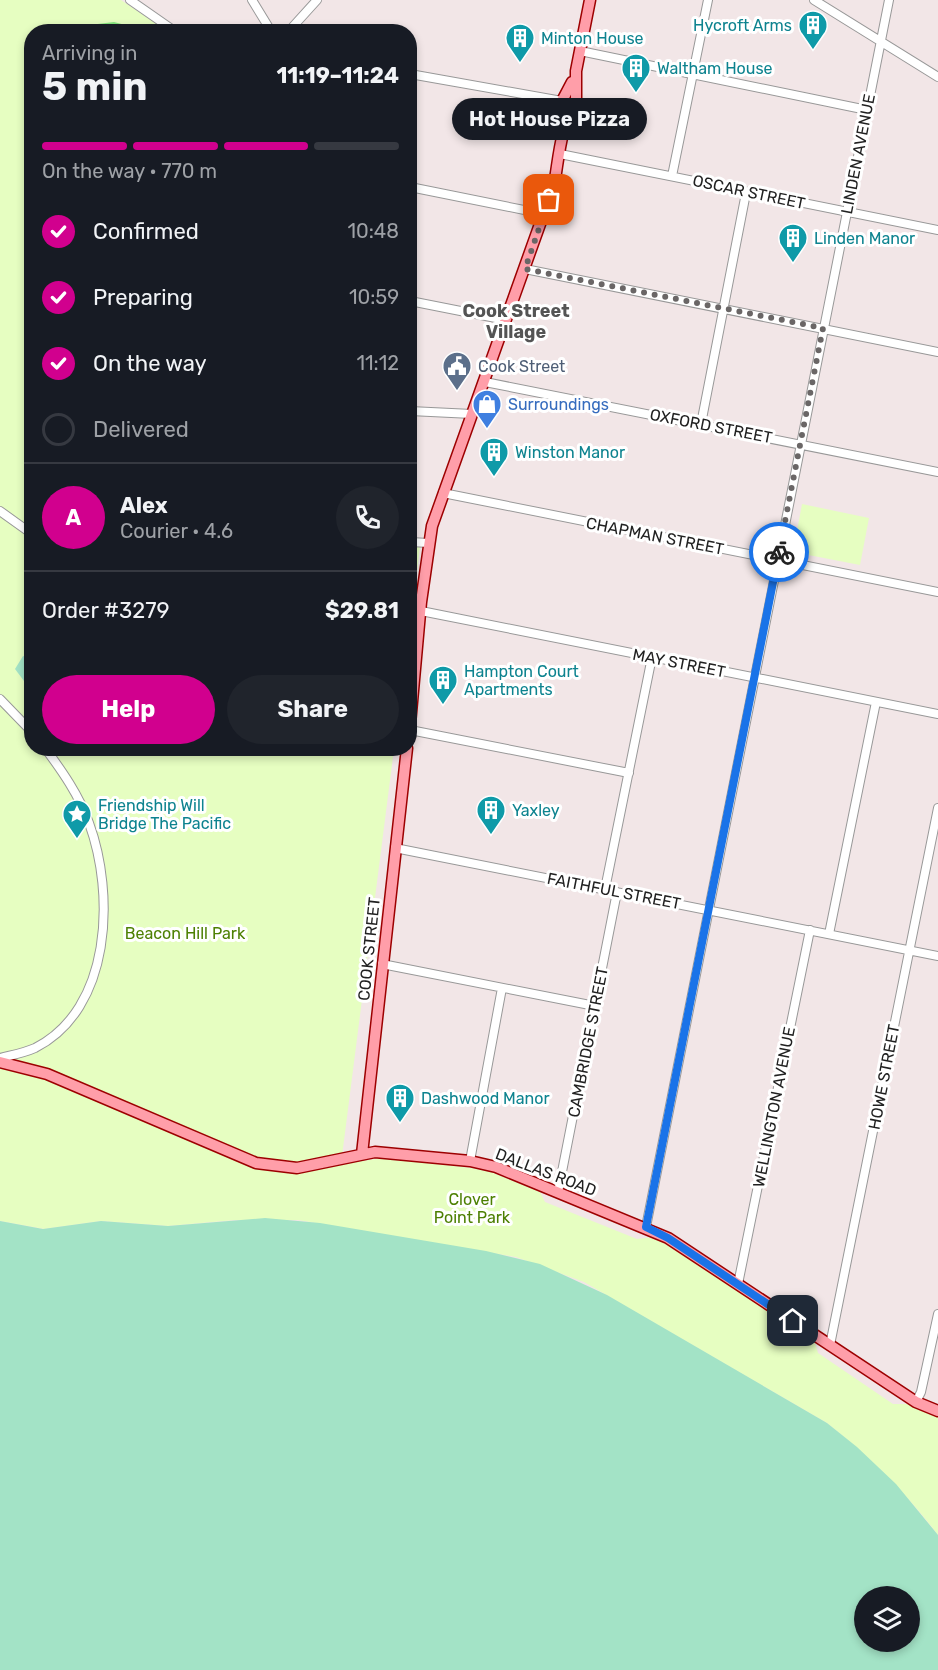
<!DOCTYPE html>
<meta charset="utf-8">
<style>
body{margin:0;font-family:Rubik,sans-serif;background:#20242c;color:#f1f3f6;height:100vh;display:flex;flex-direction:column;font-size:22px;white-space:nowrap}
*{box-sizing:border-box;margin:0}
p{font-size:20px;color:#9ea1a6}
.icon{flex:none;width:33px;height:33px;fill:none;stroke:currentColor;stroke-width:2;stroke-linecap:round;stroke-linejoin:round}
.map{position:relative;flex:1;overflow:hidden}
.drawer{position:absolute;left:24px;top:24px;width:393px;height:732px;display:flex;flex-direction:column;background:#171b24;border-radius:24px;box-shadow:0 3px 9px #0003}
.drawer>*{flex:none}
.fabs{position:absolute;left:854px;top:1586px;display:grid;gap:12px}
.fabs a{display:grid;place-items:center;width:66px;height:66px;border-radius:50%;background:#171b24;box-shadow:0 3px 9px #0003;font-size:30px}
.pin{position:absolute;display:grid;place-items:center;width:51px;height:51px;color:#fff;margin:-26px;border-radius:12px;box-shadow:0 3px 9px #0006}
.courier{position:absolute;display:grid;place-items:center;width:60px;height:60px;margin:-30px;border:4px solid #1a73e8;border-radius:50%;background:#fff;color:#222;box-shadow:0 2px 8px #0007}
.bubble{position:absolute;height:42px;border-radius:21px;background:#171b24;box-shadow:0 3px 9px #0003;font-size:20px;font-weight:700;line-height:42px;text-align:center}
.head em{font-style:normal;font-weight:700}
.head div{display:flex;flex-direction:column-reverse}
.head{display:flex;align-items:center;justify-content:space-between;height:102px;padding:0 18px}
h1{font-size:39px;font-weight:700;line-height:45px}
.bar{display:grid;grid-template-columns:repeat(4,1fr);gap:9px 6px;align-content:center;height:72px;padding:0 18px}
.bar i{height:8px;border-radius:4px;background:#363941}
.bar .selected{background:#d1008e}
.bar p{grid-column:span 4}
.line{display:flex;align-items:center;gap:15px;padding:0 18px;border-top:2px solid #363941}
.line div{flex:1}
.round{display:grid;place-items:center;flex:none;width:63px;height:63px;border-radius:32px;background:#20242c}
ol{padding:0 18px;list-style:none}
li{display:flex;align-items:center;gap:18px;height:66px}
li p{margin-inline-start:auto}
li .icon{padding:6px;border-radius:50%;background:#d1008e;color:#fff;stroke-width:4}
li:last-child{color:#9ea1a6}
li i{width:33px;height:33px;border:3px solid #363941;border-radius:50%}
.button{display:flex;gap:12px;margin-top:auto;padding:12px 18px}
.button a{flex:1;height:69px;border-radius:36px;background:#d1008e;color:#fff;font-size:24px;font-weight:700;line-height:69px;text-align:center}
.button a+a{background:#20242c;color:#f1f3f6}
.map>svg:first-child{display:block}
.park{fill:#e6fec1}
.pitch{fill:#85e77e}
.water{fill:#a3e3c6;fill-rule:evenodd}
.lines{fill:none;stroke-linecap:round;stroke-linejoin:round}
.minor-casing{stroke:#989898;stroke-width:10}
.major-casing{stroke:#9d0001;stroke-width:13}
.minor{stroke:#fff;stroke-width:8}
.major{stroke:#ff9ea9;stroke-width:10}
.done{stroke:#6a6666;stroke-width:6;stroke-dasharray:0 10.8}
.route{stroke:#1a73e8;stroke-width:8}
.labels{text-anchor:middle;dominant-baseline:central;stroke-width:6;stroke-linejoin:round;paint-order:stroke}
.culture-label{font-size:16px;fill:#0d838f;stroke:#fff;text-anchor:start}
.street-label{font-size:16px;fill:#212121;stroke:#fff}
.service-label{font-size:16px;fill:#4e5e75;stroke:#fff;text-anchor:start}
.shop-label{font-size:16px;fill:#366cbe;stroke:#fff;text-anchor:start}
.park-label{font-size:16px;fill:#4d8003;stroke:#fff}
.neighbourhood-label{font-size:18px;font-weight:bold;fill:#545454;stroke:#fff}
</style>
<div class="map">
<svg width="938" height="1670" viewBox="0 0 938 1670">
<rect width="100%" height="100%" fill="#f2e6e7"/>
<path class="park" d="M0,0H121L167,31L32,32V748L394,749L341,1164L383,1158L471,1168L491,1172L540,1192L545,1202L637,1239L653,1237L675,1249L815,1343L818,1353L893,1404H907L938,1417V1535C906,1493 869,1456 827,1423L584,1282L516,1257L298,1220H235L168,1226L101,1221L44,1229L0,1221Z
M802,504L869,518L860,565L793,552Z
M410,546L420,547L410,630Z"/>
<path class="pitch" d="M114,22L148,31H57V29Z"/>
<path class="water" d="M23,656L29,658L28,671L31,680L27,685L15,669Z
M265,1218L320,1223L486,1251L540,1264L607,1295L827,1423L857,1447L896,1484L938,1535V1670H0V1221L43,1229L101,1221L168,1226ZM864,1596H909V1641H864Z"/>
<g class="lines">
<g class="minor-casing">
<path id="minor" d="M130,0L176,32
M252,0L271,31
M814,0L938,77
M288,32L317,0
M580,51L867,110
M410,74L562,101
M560,154L938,230
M672,176L708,0
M410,187L544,214
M525,269L938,352
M410,301L506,320
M485,382L938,472
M410,411L472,414
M701,424L746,193
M443,493L938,592
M0,511L32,534
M410,542L429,543
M421,611L938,714
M0,699L32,732
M410,730L629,773
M395,848L938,956
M605,889L652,657
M829,934L876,702
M382,964L595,1006
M0,1058C12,1055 24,1053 35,1048C112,1009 115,894 89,823C79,795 62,771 45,748
M470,1161L502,988
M558,1192L617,892
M646,1227L889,0
M738,1284L810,930
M830,1345L938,808
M916,1402L921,1392L938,1314"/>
</g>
<g class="major-casing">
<path id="major" d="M564,119L562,101L572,82
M410,724L421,602L432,526L554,185C559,158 560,126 576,104V71L590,0
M0,1062L47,1074L256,1163L297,1168L375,1152L470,1161L496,1167L668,1238L916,1402L938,1411
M362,1154L407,748"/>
</g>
<use href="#minor" class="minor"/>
<use href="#major" class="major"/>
</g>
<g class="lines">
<path class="done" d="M549,200L525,269L823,328L779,552"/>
<path class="route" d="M779,552L646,1227L668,1238L793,1321"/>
</g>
<defs>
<g id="building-pin" transform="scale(1.5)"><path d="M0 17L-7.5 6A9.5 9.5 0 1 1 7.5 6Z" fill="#0f9aa8" stroke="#fff"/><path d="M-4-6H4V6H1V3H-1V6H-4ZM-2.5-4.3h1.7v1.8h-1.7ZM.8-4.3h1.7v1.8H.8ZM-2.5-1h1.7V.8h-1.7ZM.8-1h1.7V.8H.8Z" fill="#fff"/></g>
<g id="civic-pin" transform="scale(1.5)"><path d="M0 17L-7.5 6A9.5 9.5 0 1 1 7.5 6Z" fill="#5c6f8a" stroke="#fff"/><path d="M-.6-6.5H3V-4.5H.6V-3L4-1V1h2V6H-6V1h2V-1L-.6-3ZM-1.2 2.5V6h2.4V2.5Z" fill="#fff"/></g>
<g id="shop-pin" transform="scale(1.5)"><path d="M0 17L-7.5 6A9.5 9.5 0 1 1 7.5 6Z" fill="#3f7fe0" stroke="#fff"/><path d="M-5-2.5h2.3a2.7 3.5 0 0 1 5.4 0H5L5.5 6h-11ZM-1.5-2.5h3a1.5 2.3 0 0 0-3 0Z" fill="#fff"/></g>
<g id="sight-pin" transform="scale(1.5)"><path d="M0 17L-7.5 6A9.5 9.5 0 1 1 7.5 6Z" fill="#0f9aa8" stroke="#fff"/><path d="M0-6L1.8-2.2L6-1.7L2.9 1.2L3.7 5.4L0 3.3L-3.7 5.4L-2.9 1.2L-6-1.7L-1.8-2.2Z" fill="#fff"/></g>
</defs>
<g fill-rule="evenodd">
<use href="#building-pin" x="813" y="25"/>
<use href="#building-pin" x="520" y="38"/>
<use href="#building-pin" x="636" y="68"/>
<use href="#building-pin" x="793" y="238"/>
<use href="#civic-pin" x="457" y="366"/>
<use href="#shop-pin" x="487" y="404"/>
<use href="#building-pin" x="494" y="452"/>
<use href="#building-pin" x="443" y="680"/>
<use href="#building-pin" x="491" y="810"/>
<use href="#sight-pin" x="77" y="814"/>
<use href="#building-pin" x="400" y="1098"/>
</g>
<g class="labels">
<g class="culture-label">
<text x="792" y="25" text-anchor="end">Hycroft Arms</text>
<text x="541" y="38">Minton House</text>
<text x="657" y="68">Waltham House</text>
<text x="814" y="238">Linden Manor</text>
<text x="515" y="452">Winston Manor</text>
<text x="464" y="671">Hampton Court<tspan x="464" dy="18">Apartments</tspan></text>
<text x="98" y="805">Friendship Will<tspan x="98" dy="18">Bridge The Pacific</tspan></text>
<text x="512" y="810">Yaxley</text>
<text x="421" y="1098">Dashwood Manor</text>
</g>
<g class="street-label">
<text transform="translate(858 154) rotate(-79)">LINDEN AVENUE</text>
<text transform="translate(749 192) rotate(12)">OSCAR STREET</text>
<text transform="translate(711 426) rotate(11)">OXFORD STREET</text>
<text transform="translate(655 536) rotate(11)">CHAPMAN STREET</text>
<text transform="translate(679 663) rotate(11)">MAY STREET</text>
<text transform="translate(614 891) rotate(11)">FAITHFUL STREET</text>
<text transform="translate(369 949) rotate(-84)">COOK STREET</text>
<text transform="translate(588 1042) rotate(-79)">CAMBRIDGE STREET</text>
<text transform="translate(884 1077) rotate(-79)">HOWE STREET</text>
<text transform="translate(774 1107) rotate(-79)">WELLINGTON AVENUE</text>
<text transform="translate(546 1172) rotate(21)">DALLAS ROAD</text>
</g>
<g class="service-label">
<text x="478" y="366">Cook Street</text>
</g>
<g class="shop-label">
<text x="508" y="404">Surroundings</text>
</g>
<g class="park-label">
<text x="185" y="933">Beacon Hill Park</text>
<text x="472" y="1199">Clover<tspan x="472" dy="18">Point Park</tspan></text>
</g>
<g class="neighbourhood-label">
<text x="516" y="311">Cook Street<tspan x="516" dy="21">Village</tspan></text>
</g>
</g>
</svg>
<div class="fabs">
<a><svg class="icon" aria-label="layers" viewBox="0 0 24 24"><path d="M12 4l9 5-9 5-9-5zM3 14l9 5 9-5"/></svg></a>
</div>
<div class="pin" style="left:549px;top:200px;background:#ea580c"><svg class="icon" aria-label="bag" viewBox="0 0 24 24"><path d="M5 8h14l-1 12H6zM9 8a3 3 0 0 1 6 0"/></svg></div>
<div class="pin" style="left:793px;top:1321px;background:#1f2937"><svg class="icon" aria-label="home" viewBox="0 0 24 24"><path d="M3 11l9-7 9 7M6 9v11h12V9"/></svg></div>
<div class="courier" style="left:779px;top:552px"><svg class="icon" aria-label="bike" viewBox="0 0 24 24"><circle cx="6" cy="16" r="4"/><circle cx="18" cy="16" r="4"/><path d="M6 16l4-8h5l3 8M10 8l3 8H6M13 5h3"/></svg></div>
<div class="bubble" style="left:452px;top:98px;width:195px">Hot House Pizza</div>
<section class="drawer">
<div class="head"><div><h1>5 min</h1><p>Arriving in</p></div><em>11:19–11:24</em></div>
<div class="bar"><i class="selected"></i><i class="selected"></i><i class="selected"></i><i></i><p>On the way · 770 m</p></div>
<ol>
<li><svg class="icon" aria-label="check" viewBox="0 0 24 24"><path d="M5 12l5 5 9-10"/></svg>Confirmed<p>10:48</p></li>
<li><svg class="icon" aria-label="check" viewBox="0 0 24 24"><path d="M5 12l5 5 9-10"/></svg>Preparing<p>10:59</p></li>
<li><svg class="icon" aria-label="check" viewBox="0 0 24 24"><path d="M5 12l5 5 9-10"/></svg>On the way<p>11:12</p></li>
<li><i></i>Delivered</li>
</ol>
<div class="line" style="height:108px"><b class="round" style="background:#d1008e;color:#fff">A</b><div><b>Alex</b><p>Courier · 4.6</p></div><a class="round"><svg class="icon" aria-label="phone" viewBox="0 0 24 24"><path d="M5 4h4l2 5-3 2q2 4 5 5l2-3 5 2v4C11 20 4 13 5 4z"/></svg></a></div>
<div class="line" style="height:78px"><div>Order #3279</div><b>$29.81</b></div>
<div class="button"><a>Help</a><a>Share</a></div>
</section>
</div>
